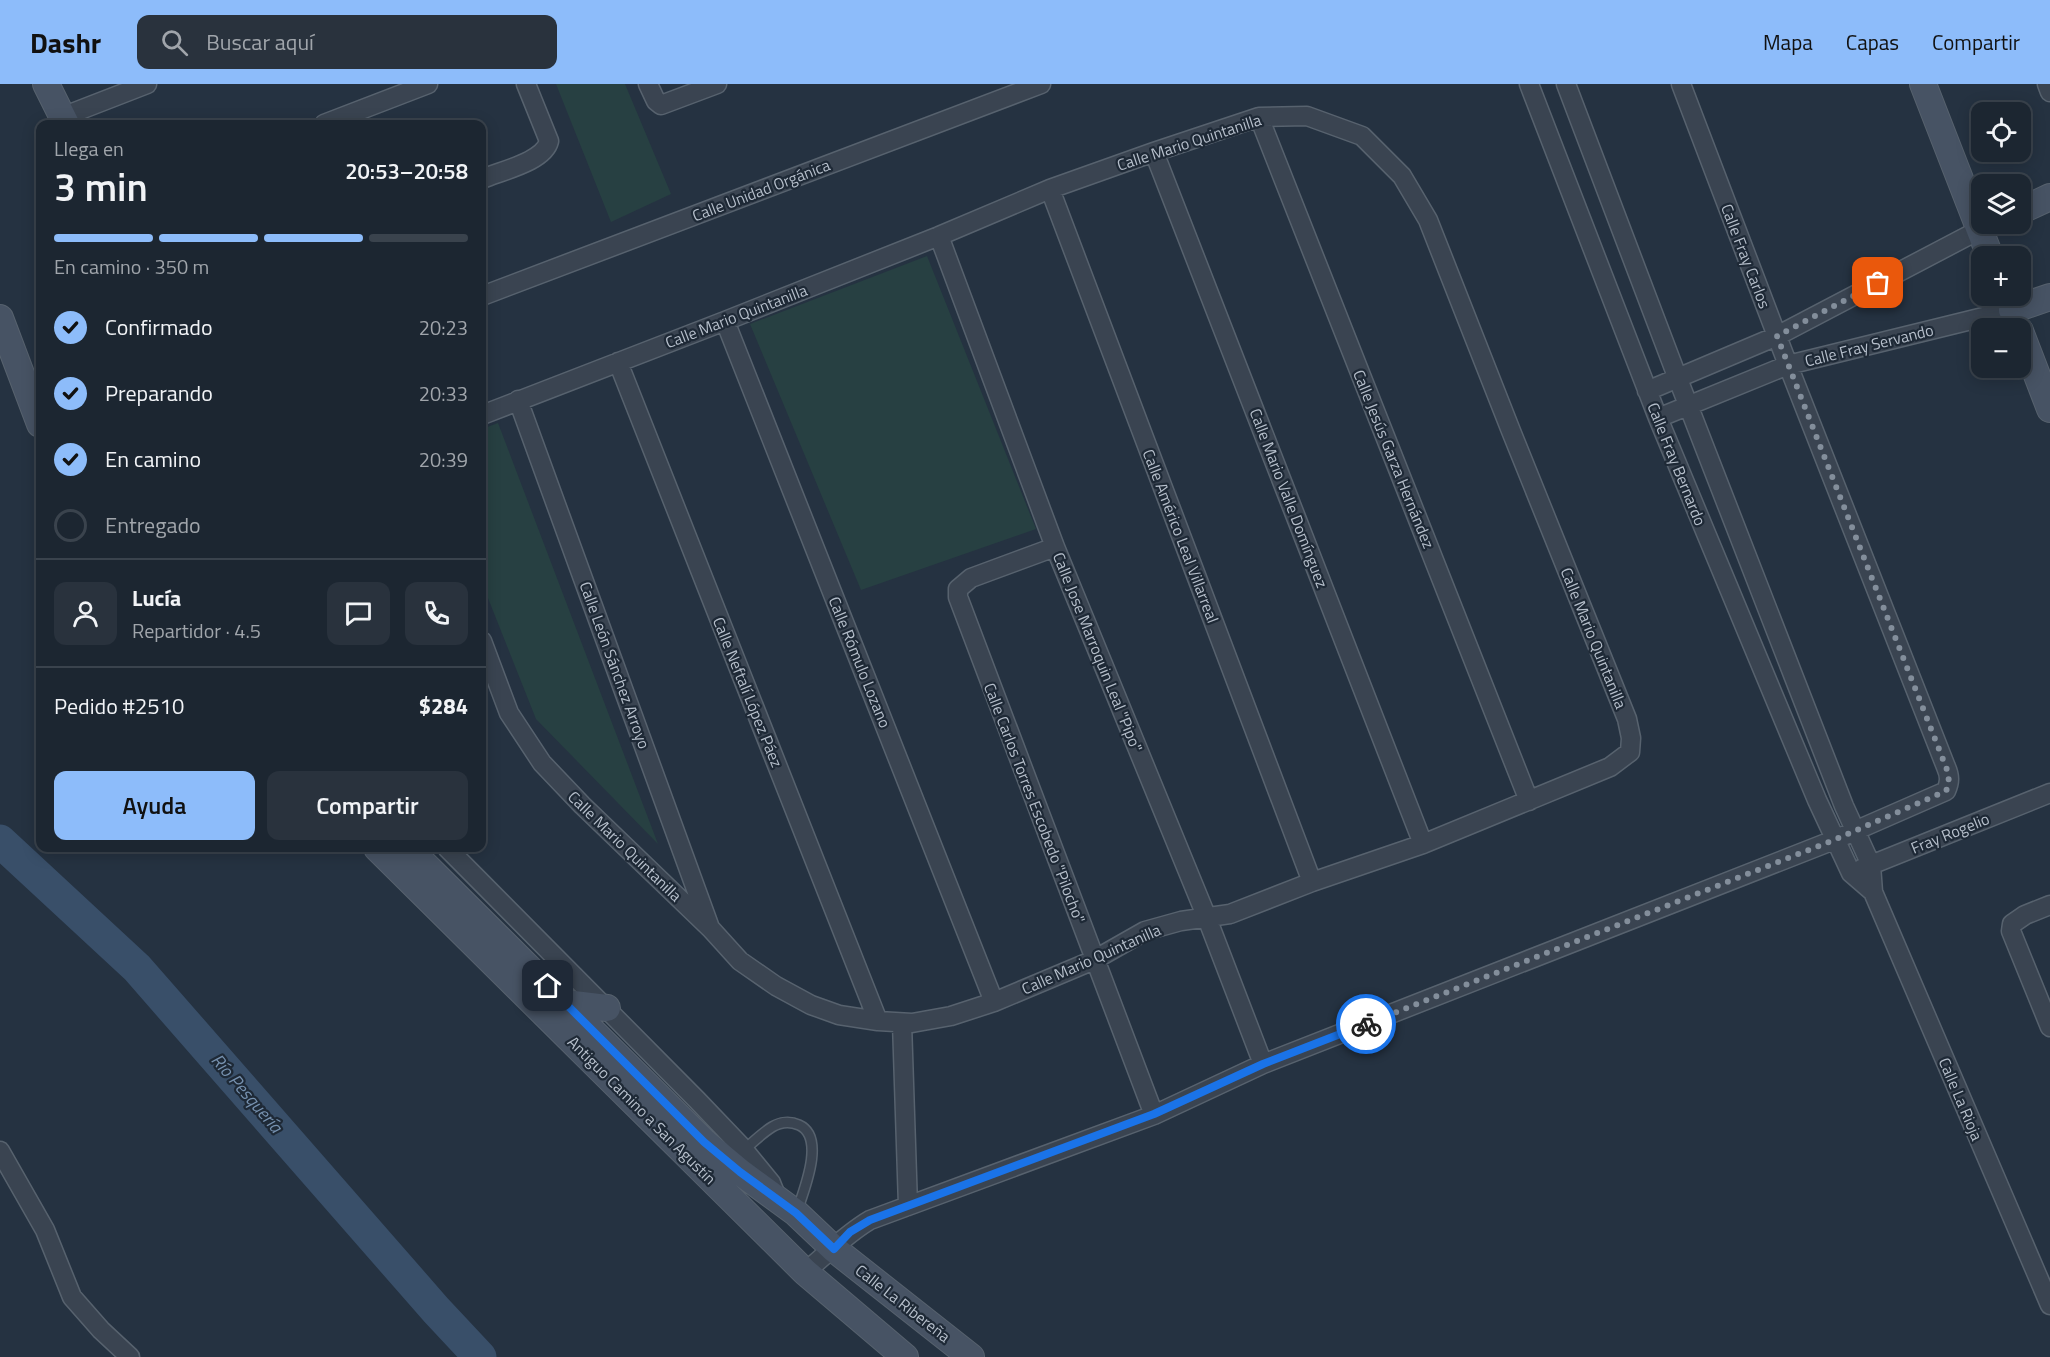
<!DOCTYPE html>
<html lang="es">
<meta charset="utf-8">
<style>
body{margin:0;font-family:"Titillium Web",sans-serif;background:#29323d;color:#f1f3f6;height:100vh;display:flex;flex-direction:column;font-size:22px;white-space:nowrap}
*{box-sizing:border-box;margin:0}
p{font-size:20px;color:#a0a5ab}
.icon{flex:none;width:33px;height:33px;fill:none;stroke:currentColor;stroke-width:2;stroke-linecap:round;stroke-linejoin:round}
.map{position:relative;flex:1;overflow:hidden}
.drawer{position:absolute;left:36px;top:36px;width:450px;height:732px;display:flex;flex-direction:column;background:#1c2631;border-radius:12px;box-shadow:0 3px 15px #0003,0 0 0 2px #3a434d}
.drawer>*{flex:none}
.tools{position:absolute;left:1971px;top:18px;display:grid;gap:12px}
.tools a{display:grid;place-items:center;width:60px;height:60px;border-radius:12px;background:#1c2631;box-shadow:0 3px 15px #0003,0 0 0 2px #3a434d;font-size:30px}
.pin{position:absolute;display:grid;place-items:center;width:51px;height:51px;color:#fff;margin:-26px;border-radius:12px;box-shadow:0 3px 9px #0006}
.courier{position:absolute;display:grid;place-items:center;width:60px;height:60px;margin:-30px;border:4px solid #1a73e8;border-radius:50%;background:#fff;color:#222;box-shadow:0 2px 8px #0007}
.headline em{font-style:normal;font-weight:600}
.headline div{display:flex;flex-direction:column-reverse}
.headline{display:flex;align-items:center;justify-content:space-between;height:102px;padding:0 18px}
h1{font-size:39px;font-weight:600;line-height:45px}
.bar{display:grid;grid-template-columns:repeat(4,1fr);gap:9px 6px;align-content:center;height:72px;padding:0 18px}
.bar i{height:8px;border-radius:4px;background:#3a434d}
.bar .current{background:#8dbcfa}
.bar p{grid-column:span 4}
.line{display:flex;align-items:center;gap:15px;padding:0 18px;border-top:2px solid #3a434d}
.line div{flex:1}
.round{display:grid;place-items:center;flex:none;width:63px;height:63px;border-radius:12px;background:#29323d}
ol{padding:0 18px;list-style:none}
li{display:flex;align-items:center;gap:18px;height:66px}
li p{margin-inline-start:auto}
li .icon{padding:6px;border-radius:50%;background:#8dbcfa;color:#111;stroke-width:4}
li:last-child{color:#a0a5ab}
li i{width:33px;height:33px;border:3px solid #3a434d;border-radius:50%}
.cta{display:flex;gap:12px;margin-top:auto;padding:12px 18px}
.cta a{flex:1;height:69px;border-radius:12px;background:#8dbcfa;color:#111;font-size:24px;font-weight:600;line-height:69px;text-align:center}
.cta a+a{background:#29323d;color:#f1f3f6}
header{display:flex;align-items:center;gap:36px;box-sizing:border-box;height:84px;padding:0 30px;background:#8dbcfa;color:#111}
header strong{font-size:28px}
nav{display:flex;gap:33px;margin-inline-start:auto;font-size:21px}
.search{width:420px;height:54px;background:#29323d;display:flex;align-items:center;gap:15px;box-sizing:border-box;padding:0 21px;border-radius:12px;color:#a0a5ab;font-size:22px}
.map>svg:first-child{display:block}
.green{fill:#274042}
.lines{fill:none;stroke-linecap:round;stroke-linejoin:round}
.river{stroke:#394f69;stroke-width:33}
.lane-casing{stroke:#57626e;stroke-width:12}
.street-casing{stroke:#57626e;stroke-width:21}
.secondary-casing{stroke:#57626e;stroke-width:28}
.lane{stroke:#3a4451;stroke-width:9}
.street{stroke:#3a4451;stroke-width:18}
.secondary{stroke:#475364;stroke-width:26}
.done{stroke:#838e9b;stroke-width:6;stroke-dasharray:0 10.8}
.route{stroke:#1a73e8;stroke-width:8}
.labels{text-anchor:middle;dominant-baseline:central;stroke-width:4.5;stroke-linejoin:round;paint-order:stroke}
.street-label{font-size:16px;fill:#b6bfcb;stroke:#1e2936}
.water-label{font-size:18px;font-style:italic;fill:#7691af;stroke:#1e2936}
</style>
<header>
<strong>Dashr</strong>
<div class="search"><svg class="icon" aria-label="search" viewBox="0 0 24 24"><circle cx="10" cy="10" r="6"/><path d="M15 15l6 6"/></svg>Buscar aquí</div>
<nav><a>Mapa</a><a>Capas</a><a>Compartir</a></nav>
</header>
<div class="map">
<svg width="2050" height="1273" viewBox="0 0 2050 1273">
<rect width="100%" height="100%" fill="#253241"/>
<path class="green" d="M556,0H625L671,110L611,138Z
M927,172L1036,445L861,506L750,240Z
M498,339L658,760L536,635L482,499V345Z"/>
<g class="lines">
<path class="river" d="M0,757L137,884L436,1226L480,1273"/>
<g class="lane-casing">
<path id="lane" d="M743,1067C752,1059 762,1049 772,1043C780,1038 790,1037 799,1041C826,1053 804,1106 797,1127"/>
</g>
<g class="street-casing">
<path id="street" d="M648,0L656,17L661,21L717,0
M1529,0L1658,334L1817,716L1851,789L1873,808
M1566,0L1678,295L1844,722L1871,781L1873,808L2050,1221
M2047,0L2050,8
M62,33L147,0
M1259,33L1529,717
M324,40L428,0
M1154,68L1423,760
M482,95C500,87 544,78 549,57L526,0
M1050,105L1312,798
M939,152L1055,463L1207,834L1263,980
M482,212L1041,0
M725,237L994,918
M618,278L878,937
M1647,307L1777,252L1979,146
M518,316L709,841
M482,331L725,237L939,152L1050,105L1154,68L1259,33L1307,32L1362,52L1402,92L1428,136L1511,347L1627,635L1631,654L1630,668L1610,683L1423,760L1312,798L1230,830L1181,837L1145,847L1094,876L994,918L951,932L912,939L878,937L839,931L811,921L776,902L740,877L711,845L582,721L542,679L509,629L482,557
M1658,334L1788,281L2012,226
M1055,463L971,494L958,505V513L1154,1031
M447,764L697,1016L740,1061L771,1099L775,1109
M1861,785L2050,709
M2050,821L2025,831L2012,840L2011,847L2050,943
M902,939L908,1122
M0,1067L45,1146L72,1213L101,1246L130,1273
M805,1188C827,1170 846,1150 870,1136L1154,1031L1263,980L1834,756L1946,707C1950,698 1950,692 1946,683L1788,281L1681,0"/>
</g>
<g class="secondary-casing">
<path id="secondary" d="M46,0L66,40
M1923,0L1990,172
M2020,127L2050,113
M2012,226L2050,213
M0,234L40,340
M2020,247L2050,325
M377,764L805,1188L905,1273
M408,764L704,1058L740,1088L796,1129L834,1165L971,1273
M565,919L607,924"/>
</g>
<use href="#lane" class="lane"/>
<use href="#street" class="street"/>
<use href="#secondary" class="secondary"/>
</g>
<g class="lines">
<path class="done" d="M1366,940L1834,756L1946,707C1950,698 1949,692 1946,683L1777,252L1878,199"/>
<path class="route" d="M548,902L704,1058L740,1088L796,1129L834,1165L850,1148L870,1136L1154,1030L1263,980L1366,940"/>
</g>
<g class="labels">
<g class="street-label">
<text transform="translate(1189 58) rotate(-18)">Calle Mario Quintanilla</text>
<text transform="translate(761 106) rotate(-21)">Calle Unidad Orgánica</text>
<text transform="translate(1746 172) rotate(69)">Calle Fray Carlos</text>
<text transform="translate(736 232) rotate(-21)">Calle Mario Quintanilla</text>
<text transform="translate(1869 261) rotate(-14)">Calle Fray Servando</text>
<text transform="translate(1394 375) rotate(68)">Calle Jesús Garza Hernández</text>
<text transform="translate(1677 380) rotate(68)">Calle Fray Bernardo</text>
<text transform="translate(1289 414) rotate(69)">Calle Mario Valle Domínguez</text>
<text transform="translate(1181 452) rotate(69)">Calle Américo Leal Villarreal</text>
<text transform="translate(1594 554) rotate(68)">Calle Mario Quintanilla</text>
<text transform="translate(1098 568) rotate(68)">Calle Jose Marroquin Leal "Pipo"</text>
<text transform="translate(860 578) rotate(68)">Calle Rómulo Lozano</text>
<text transform="translate(615 581) rotate(70)">Calle León Sánchez Arroyo</text>
<text transform="translate(748 608) rotate(68)">Calle Neftalí López Páez</text>
<text transform="translate(1035 719) rotate(69)">Calle Carlos Torres Escobedo "Pilocho"</text>
<text transform="translate(1950 749) rotate(-22)">Fray Rogelio</text>
<text transform="translate(625 762) rotate(44)">Calle Mario Quintanilla</text>
<text transform="translate(1091 875) rotate(-24)">Calle Mario Quintanilla</text>
<text transform="translate(1961 1015) rotate(67)">Calle La Rioja</text>
<text transform="translate(642 1026) rotate(45)">Antiguo Camino a San Agustín</text>
<text transform="translate(903 1219) rotate(38)">Calle La Ribereña</text>
</g>
<g class="water-label">
<text transform="translate(247 1009) rotate(49)">Río Pesquería</text>
</g>
</g>
</svg>
<div class="tools">
<a><svg class="icon" aria-label="locate" viewBox="0 0 24 24"><circle cx="12" cy="12" r="6"/><path d="M12 2v4M12 18v4M2 12h4M18 12h4"/></svg></a>
<a><svg class="icon" aria-label="layers" viewBox="0 0 24 24"><path d="M12 4l9 5-9 5-9-5zM3 14l9 5 9-5"/></svg></a>
<a>+</a>
<a>−</a>
</div>
<div class="pin" style="left:1878px;top:199px;background:#ea580c"><svg class="icon" aria-label="bag" viewBox="0 0 24 24"><path d="M5 8h14l-1 12H6zM9 8a3 3 0 0 1 6 0"/></svg></div>
<div class="pin" style="left:548px;top:902px;background:#1f2937"><svg class="icon" aria-label="home" viewBox="0 0 24 24"><path d="M3 11l9-7 9 7M6 9v11h12V9"/></svg></div>
<div class="courier" style="left:1366px;top:940px"><svg class="icon" aria-label="bike" viewBox="0 0 24 24"><circle cx="6" cy="16" r="4"/><circle cx="18" cy="16" r="4"/><path d="M6 16l4-8h5l3 8M10 8l3 8H6M13 5h3"/></svg></div>
<section class="drawer">
<div class="headline"><div><h1>3 min</h1><p>Llega en</p></div><em>20:53–20:58</em></div>
<div class="bar"><i class="current"></i><i class="current"></i><i class="current"></i><i></i><p>En camino · 350 m</p></div>
<ol>
<li><svg class="icon" aria-label="check" viewBox="0 0 24 24"><path d="M5 12l5 5 9-10"/></svg>Confirmado<p>20:23</p></li>
<li><svg class="icon" aria-label="check" viewBox="0 0 24 24"><path d="M5 12l5 5 9-10"/></svg>Preparando<p>20:33</p></li>
<li><svg class="icon" aria-label="check" viewBox="0 0 24 24"><path d="M5 12l5 5 9-10"/></svg>En camino<p>20:39</p></li>
<li><i></i>Entregado</li>
</ol>
<div class="line" style="height:108px"><a class="round"><svg class="icon" aria-label="person" viewBox="0 0 24 24"><circle cx="12" cy="8" r="4"/><path d="M4 21q1-7 8-7t8 7"/></svg></a><div><b>Lucía</b><p>Repartidor · 4.5</p></div><a class="round"><svg class="icon" aria-label="chat" viewBox="0 0 24 24"><path d="M4 5h16v11H9l-5 4z"/></svg></a><a class="round"><svg class="icon" aria-label="phone" viewBox="0 0 24 24"><path d="M5 4h4l2 5-3 2q2 4 5 5l2-3 5 2v4C11 20 4 13 5 4z"/></svg></a></div>
<div class="line" style="height:78px"><div>Pedido #2510</div><b>$284</b></div>
<div class="cta"><a>Ayuda</a><a>Compartir</a></div>
</section>
</div>
